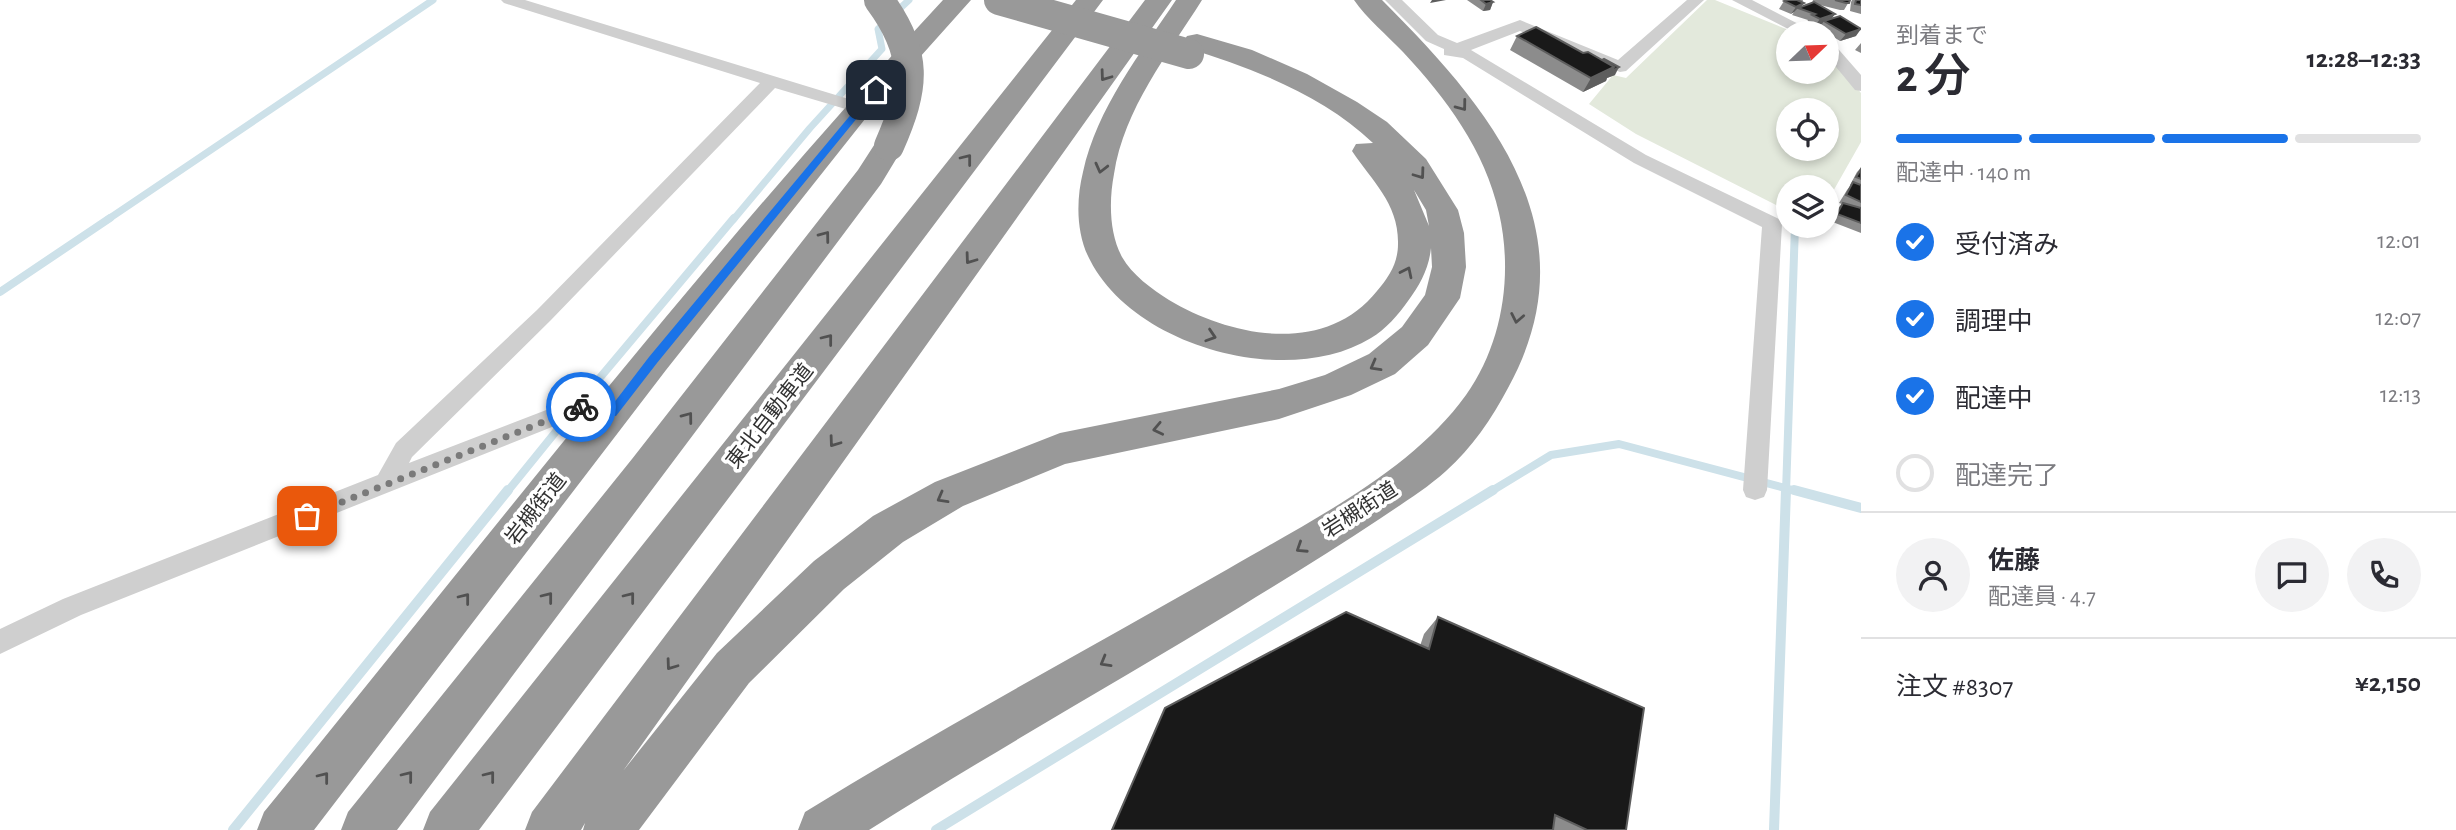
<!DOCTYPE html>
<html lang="ja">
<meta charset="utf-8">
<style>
body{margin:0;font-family:"Alegreya Sans","Noto Sans JP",sans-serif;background:#f2f2f3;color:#2b2b33;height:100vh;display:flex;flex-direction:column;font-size:26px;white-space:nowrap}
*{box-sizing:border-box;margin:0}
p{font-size:23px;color:#7c7c81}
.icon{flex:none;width:38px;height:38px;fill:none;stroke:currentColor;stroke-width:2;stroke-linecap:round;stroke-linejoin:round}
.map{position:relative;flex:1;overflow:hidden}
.side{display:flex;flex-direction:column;background:#fff;width:595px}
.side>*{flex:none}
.needle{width:46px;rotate:67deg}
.fabs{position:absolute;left:1776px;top:21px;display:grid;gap:14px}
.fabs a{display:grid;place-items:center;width:63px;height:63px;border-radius:50%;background:#fff;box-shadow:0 4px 10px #0003;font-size:35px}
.pin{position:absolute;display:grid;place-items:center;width:60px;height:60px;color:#fff;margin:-30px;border-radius:14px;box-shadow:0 4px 10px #0006}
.courier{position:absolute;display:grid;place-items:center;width:70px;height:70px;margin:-35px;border:5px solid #1a73e8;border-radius:50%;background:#fff;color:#222;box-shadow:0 2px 9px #0007}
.overview em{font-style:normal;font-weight:600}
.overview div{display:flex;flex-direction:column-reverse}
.overview{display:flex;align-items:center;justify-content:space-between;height:119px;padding:0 35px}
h1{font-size:46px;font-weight:600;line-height:52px}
.bar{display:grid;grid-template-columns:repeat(4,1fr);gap:10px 7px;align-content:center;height:84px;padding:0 35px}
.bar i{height:9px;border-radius:5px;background:#e1e1e2}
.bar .current{background:#1a73e8}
.bar p{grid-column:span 4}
.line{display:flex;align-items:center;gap:18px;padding:0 35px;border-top:2px solid #e1e1e2}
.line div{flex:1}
.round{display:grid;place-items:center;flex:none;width:74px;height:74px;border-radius:37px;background:#f2f2f3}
ol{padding:0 35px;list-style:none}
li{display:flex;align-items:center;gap:21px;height:77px}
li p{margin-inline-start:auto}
li .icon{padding:7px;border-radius:50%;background:#1a73e8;color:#fff;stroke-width:4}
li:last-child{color:#7c7c81}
li i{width:38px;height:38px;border:4px solid #e1e1e2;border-radius:50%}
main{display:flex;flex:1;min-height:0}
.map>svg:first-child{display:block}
.green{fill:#e3e9dc;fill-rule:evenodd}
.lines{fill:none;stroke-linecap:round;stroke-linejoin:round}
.stream-far2{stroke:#cde1e9;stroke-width:7}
.stream-far1{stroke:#cde1e9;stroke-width:8}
.stream{stroke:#cde1e9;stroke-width:10}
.street{fill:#cfcfcf;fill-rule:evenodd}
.highway{fill:#999;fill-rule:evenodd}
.highway-bridge{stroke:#999;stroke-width:30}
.wall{fill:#8c8c8c}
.shaded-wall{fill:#5e5e5e}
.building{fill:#191919;stroke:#5e5e5e;stroke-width:2}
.oneway{stroke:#515151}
.route{fill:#1a73e8}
.done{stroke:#7a7a7a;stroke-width:7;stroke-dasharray:0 12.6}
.labels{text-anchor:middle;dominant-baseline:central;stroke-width:7;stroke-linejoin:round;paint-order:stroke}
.street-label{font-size:21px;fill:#323232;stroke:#fff}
</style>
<main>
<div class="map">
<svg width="1861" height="830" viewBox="0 0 1861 830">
<rect width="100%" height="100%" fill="#fff"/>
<path class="green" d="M1707,0H1715L1796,33H1788V72H1827V52L1861,93V142L1827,202V187H1788V211L1636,134L1589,104L1613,75L1626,78ZM1788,110H1827V149H1788Z"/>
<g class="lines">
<path class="stream-far2" d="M107,220L433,0
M733,220L810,128L882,49L878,29L909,0"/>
<path class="stream-far1" d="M0,292L110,218
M593,386L734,218
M507,492L558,429
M1490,492L1551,455L1619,444L1800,492
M1786,492L1795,226"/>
<path class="stream" d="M1794,490L1861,508
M233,830L508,490
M936,830L1493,490
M1774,830L1786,490"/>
<path class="street" d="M501,0H525L865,104L868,108L859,113L775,88L551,320L412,457L409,463L567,402L586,397L620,407L623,413L620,419C604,425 592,413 572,419L81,615L0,654V629L63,599L378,475L396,443L537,310L760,83L504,3Z
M1385,0H1402L1438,35L1457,43L1520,20L1618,60L1687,0H1704L1626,71L1620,72L1520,31L1471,50L1646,155L1779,219L1782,224L1767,490L1764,497L1755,500L1746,497L1743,490L1762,227L1634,163L1463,58L1444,55V49L1426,41Z
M1732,0H1752L1816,33H1796Z
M1827,41L1833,43L1861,75V91L1855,90L1827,56Z"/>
<path class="highway" d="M943,0H971L869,114L666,370L314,830H257L264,812C487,539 703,258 943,0Z
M1076,0H1103L479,830H423L430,812Z
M1145,0H1172L623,771L717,653L814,561L873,516L935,482L1060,433L1279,389L1325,375L1369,354L1402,327L1425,295L1432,267L1431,248C1429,268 1420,285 1408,301C1398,315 1386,329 1371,338C1288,389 1134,347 1090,260C1076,234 1076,200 1083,172C1097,108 1140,54 1176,0H1202C1168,54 1124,109 1114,174C1109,200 1109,233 1122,257C1132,275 1152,289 1169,300C1231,337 1325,356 1377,291C1389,277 1398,263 1398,244C1399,204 1372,181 1352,151L1356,144L1373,143C1323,95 1252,68 1187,48L1183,42L1187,36L1197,34L1252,50L1307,74L1357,102L1387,122L1426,159L1458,210L1464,233L1466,267L1460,298L1428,345L1395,374L1351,395L1279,419L1065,464L963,506L903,542L844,589L749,683L639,830H583L585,823L581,830H525L532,812ZM1414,190L1426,210L1429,226Z
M1354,0H1382C1489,107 1595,230 1508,388C1492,418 1472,448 1446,471C1426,489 1403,503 1381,518C1335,549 1287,578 1240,607C1117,682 991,753 869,830H798L805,812L851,784C975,710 1102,641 1228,569C1308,522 1411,472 1466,395C1503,343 1513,274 1499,213C1485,150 1446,98 1403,52C1387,35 1367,19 1354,0Z
M889,136L900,139L904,146L881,184L397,830H341L348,812L632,459L858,170L878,139Z"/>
<path class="highway-bridge" d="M879,0C919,54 915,87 889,146
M999,0L1189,54"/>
</g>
<path class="wall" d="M1467,0H1490L1493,2L1490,10L1483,11Z
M1786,0H1803L1801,7L1812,3L1813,0H1850L1844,10H1840L1816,4L1835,14L1831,19L1856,36L1840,41L1819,28L1822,24L1814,27L1807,22L1808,20L1792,15L1794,12L1791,14L1779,9L1784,1Z
M1852,0H1861V14L1850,11L1851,2Z
M1517,36L1615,75L1607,78L1606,81L1583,92L1510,50Z
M1861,43V53L1855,50Z
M1861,168V233L1830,221L1836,210L1842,204L1839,203L1847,190L1851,185H1850L1857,172Z
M1438,617L1626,830H1111L1420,646L1424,634Z"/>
<path class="shaded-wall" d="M1432,0H1446L1430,3Z
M1493,2L1490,10L1483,11L1486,4Z
M1804,3L1800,8H1798L1794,12L1791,14L1796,7Z
M1835,14L1830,21H1824L1822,24L1814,27L1820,19Z
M1861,29L1856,36L1840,41L1846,34Z
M1614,67H1619L1615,75L1607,78L1606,81L1583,92L1591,78Z"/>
<path class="building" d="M1481,0H1490L1493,2L1486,4Z
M1786,0H1797L1804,3L1796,7L1784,1Z
M1835,0H1850L1849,3H1846Z
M1856,0H1861V5L1855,4Z
M1814,2L1835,14L1820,19L1812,15L1815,14L1798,8Z
M1840,16L1861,29L1846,34L1824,21Z
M1536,27L1583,53L1588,52L1614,67L1591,78L1517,36Z
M1604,59L1619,67L1612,71L1614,67L1602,60Z
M1861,169V179L1856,177Z
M1853,182L1861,185V202L1846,195Z
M1843,203L1861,208V223L1837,214Z
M1346,612L1429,649L1438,617L1644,708L1626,830H1587L1555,815L1553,830H1112L1165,708Z"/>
<defs><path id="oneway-chevron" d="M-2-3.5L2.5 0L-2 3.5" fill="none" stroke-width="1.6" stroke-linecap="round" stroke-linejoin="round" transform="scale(1.75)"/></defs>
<g class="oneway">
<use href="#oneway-chevron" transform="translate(1105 76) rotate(126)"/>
<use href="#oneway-chevron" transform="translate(1462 106) rotate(53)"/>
<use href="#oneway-chevron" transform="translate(967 159) rotate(-52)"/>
<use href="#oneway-chevron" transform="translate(1101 168) rotate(104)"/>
<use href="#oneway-chevron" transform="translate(1420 174) rotate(54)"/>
<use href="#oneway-chevron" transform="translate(825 236) rotate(-53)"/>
<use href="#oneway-chevron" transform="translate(970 259) rotate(126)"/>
<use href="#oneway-chevron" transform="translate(1407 272) rotate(-64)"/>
<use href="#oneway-chevron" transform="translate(1517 318) rotate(101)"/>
<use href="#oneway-chevron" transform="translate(1211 336) rotate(18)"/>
<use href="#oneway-chevron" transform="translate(828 339) rotate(-52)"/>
<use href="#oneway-chevron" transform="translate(1375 366) rotate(151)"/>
<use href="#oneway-chevron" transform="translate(688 417) rotate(-53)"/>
<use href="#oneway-chevron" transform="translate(1158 429) rotate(168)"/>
<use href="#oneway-chevron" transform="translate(834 442) rotate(126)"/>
<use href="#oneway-chevron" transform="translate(942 498) rotate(151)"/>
<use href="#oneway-chevron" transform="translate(1301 548) rotate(147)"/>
<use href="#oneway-chevron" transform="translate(548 597) rotate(-52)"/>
<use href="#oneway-chevron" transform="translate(630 597) rotate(-52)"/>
<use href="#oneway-chevron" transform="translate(465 598) rotate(-52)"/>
<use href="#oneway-chevron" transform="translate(1105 662) rotate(150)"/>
<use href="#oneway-chevron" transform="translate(671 665) rotate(126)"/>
<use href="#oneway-chevron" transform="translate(408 776) rotate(-52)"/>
<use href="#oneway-chevron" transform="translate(490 776) rotate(-52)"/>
<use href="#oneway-chevron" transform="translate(324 777) rotate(-52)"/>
</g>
<path class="route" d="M873,88L880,90L657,363L616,416L577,410V404L586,401L610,408L649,357Z"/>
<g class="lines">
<path class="done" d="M307,516L581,407"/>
</g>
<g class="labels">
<g class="street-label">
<text transform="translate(770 416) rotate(-52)">東北自動車道</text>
<text transform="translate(536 509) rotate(-52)">岩槻街道</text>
<text transform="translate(1360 510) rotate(-33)">岩槻街道</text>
</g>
</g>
</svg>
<div class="fabs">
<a><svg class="needle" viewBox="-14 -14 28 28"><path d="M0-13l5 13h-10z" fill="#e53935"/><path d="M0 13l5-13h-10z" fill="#7c7c81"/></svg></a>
<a><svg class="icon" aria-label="locate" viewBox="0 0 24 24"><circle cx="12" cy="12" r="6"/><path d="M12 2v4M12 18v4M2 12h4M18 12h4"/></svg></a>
<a><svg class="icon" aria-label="layers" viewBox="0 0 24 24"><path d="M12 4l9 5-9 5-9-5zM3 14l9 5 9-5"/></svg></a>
</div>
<div class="pin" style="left:307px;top:516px;background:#ea580c"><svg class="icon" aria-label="bag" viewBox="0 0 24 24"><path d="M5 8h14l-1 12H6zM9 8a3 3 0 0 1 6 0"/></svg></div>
<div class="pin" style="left:876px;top:90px;background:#1f2937"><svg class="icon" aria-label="home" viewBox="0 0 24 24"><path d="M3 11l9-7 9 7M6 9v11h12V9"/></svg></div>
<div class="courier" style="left:581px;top:407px"><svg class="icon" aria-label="bike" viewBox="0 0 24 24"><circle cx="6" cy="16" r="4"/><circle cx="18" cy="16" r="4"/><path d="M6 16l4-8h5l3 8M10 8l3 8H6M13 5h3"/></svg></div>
</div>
<section class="side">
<div class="overview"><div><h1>2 分</h1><p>到着まで</p></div><em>12:28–12:33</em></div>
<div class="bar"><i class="current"></i><i class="current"></i><i class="current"></i><i></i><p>配達中 · 140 m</p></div>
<ol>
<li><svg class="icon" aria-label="check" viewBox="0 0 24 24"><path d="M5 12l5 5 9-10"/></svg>受付済み<p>12:01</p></li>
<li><svg class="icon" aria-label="check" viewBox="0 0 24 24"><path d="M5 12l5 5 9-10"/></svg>調理中<p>12:07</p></li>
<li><svg class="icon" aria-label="check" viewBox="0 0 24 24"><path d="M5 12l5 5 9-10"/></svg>配達中<p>12:13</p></li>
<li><i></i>配達完了</li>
</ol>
<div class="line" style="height:126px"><a class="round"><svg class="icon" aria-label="person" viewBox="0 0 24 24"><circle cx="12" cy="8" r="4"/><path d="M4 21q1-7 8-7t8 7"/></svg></a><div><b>佐藤</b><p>配達員 · 4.7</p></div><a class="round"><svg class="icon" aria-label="chat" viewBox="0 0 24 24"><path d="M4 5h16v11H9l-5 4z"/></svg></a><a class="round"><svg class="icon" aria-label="phone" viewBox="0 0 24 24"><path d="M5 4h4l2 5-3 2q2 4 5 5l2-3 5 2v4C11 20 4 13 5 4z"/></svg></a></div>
<div class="line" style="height:91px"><div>注文 #8307</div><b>¥2,150</b></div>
</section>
</main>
